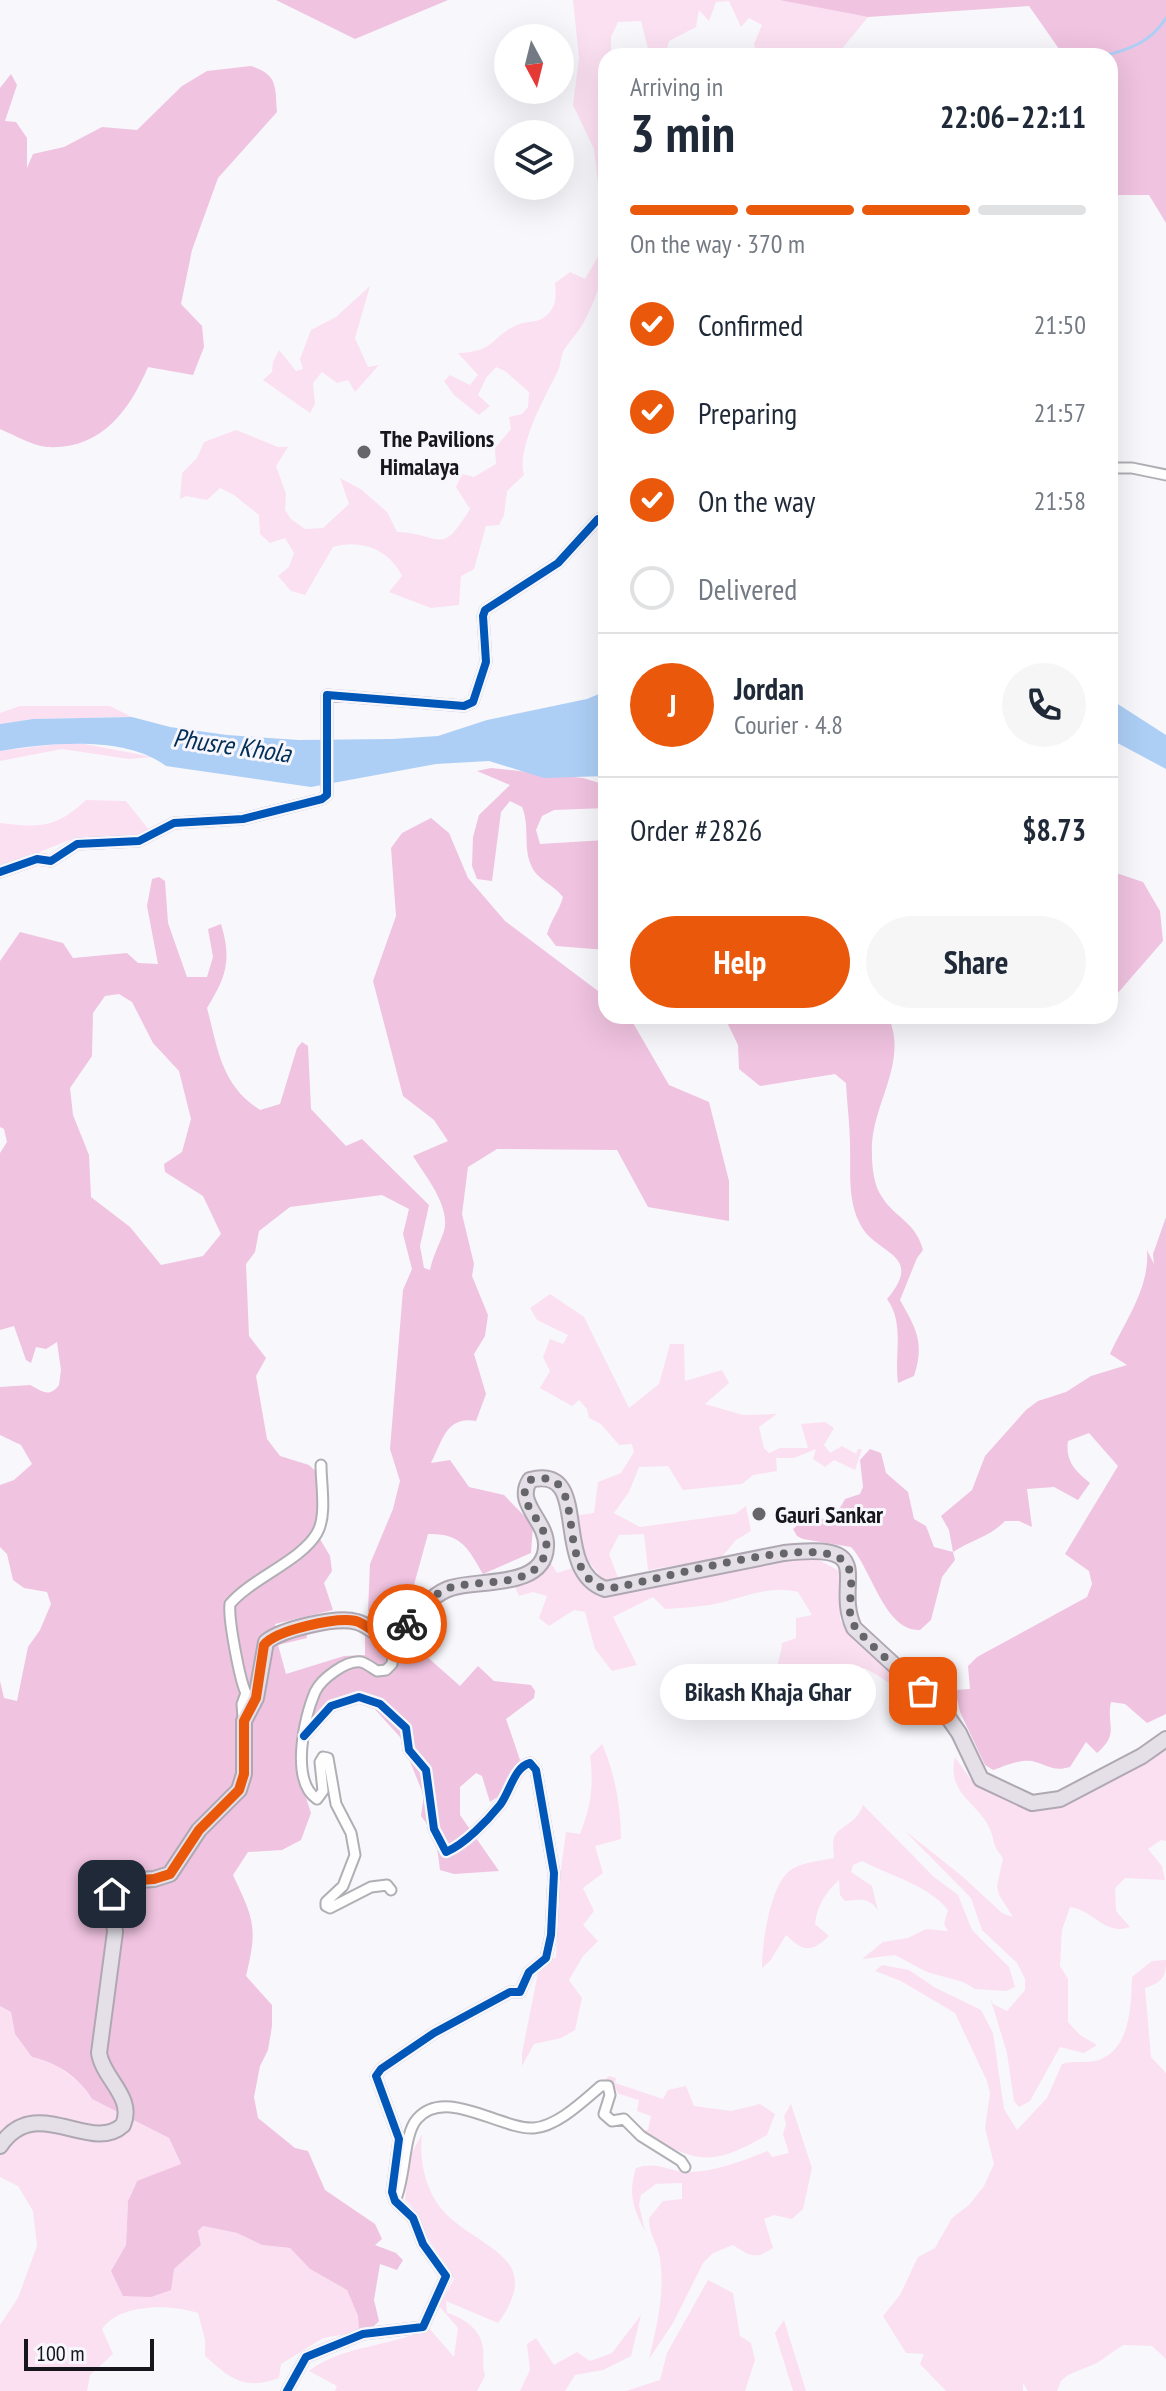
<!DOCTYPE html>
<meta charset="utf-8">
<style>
body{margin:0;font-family:"PT Sans Narrow",sans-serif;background:#f6f6f7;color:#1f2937;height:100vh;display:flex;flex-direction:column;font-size:30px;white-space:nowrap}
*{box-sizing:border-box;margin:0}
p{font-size:26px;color:#747a83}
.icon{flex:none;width:44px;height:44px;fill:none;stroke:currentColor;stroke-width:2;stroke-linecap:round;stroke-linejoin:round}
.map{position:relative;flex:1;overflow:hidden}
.side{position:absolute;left:598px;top:48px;width:520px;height:976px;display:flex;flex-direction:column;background:#fff;border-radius:24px;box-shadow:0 8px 32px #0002}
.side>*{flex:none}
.needle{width:52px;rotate:173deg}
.buttons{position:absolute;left:494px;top:24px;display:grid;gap:16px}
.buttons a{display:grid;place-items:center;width:80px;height:80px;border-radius:50%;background:#fff;box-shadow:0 8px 32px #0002;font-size:40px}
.scale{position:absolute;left:24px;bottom:20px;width:130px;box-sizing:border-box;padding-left:8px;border:4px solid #17161c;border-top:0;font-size:22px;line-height:28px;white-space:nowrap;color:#17161c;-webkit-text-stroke:6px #f7f6fd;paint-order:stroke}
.pin{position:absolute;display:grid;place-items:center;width:68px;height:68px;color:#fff;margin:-34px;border-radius:16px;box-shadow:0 4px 12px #0006}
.courier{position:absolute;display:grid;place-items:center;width:80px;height:80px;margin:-40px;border:6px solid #ea580c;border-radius:50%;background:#fff;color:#222;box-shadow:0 2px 10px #0007}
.bubble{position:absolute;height:56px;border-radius:28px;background:#fff;box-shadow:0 8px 32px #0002;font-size:26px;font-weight:700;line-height:56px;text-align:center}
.overview em{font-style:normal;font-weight:700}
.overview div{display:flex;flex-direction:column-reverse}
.overview{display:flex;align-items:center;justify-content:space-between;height:136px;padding:0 32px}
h1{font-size:52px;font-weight:700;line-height:60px}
.bar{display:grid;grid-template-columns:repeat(4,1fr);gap:12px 8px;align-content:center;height:96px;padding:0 32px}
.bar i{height:10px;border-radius:6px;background:#e0e1e3}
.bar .active{background:#ea580c}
.bar p{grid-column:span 4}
.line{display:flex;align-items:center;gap:20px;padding:0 32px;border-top:2px solid #e0e1e3}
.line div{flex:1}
.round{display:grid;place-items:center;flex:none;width:84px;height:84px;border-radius:42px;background:#f6f6f7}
ol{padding:0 32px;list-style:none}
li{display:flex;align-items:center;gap:24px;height:88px}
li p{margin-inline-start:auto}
li .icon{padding:8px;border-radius:50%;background:#ea580c;color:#fff;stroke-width:4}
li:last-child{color:#747a83}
li i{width:44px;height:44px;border:4px solid #e0e1e3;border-radius:50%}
.button{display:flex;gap:16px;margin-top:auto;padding:16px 32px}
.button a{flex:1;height:92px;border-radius:48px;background:#ea580c;color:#fff;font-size:32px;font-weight:700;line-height:92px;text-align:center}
.button a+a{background:#f6f6f7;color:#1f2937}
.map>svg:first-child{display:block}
.green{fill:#fbe0f2}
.forest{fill:#f0c3e0;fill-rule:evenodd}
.water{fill:#adcff5}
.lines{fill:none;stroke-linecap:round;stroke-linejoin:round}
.stream{stroke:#adcff5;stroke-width:3}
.minor-casing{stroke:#b0afb4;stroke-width:13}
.trunk-casing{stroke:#afa8b3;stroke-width:18}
.minor{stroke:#fefeff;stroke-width:9}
.trunk{stroke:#e5e0e8;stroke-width:14}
.cycleway-casing{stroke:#f7f6fd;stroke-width:13}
.cycleway{stroke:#0057b8;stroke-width:8}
.done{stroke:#66656a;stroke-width:8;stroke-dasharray:0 14.4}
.route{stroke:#ea580c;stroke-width:10}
.poi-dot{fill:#66656a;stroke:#f7f6fd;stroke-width:3}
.labels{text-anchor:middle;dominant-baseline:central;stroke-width:6;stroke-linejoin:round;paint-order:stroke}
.poi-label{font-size:24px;font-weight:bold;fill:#17161c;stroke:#f7f6fd;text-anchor:start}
.water-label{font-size:26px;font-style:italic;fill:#002e56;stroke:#f7f6fd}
</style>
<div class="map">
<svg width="1166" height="2391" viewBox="0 0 1166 2391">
<rect width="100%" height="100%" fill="#f8f7fc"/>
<path class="green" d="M573,0H779L868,17L836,56H757L754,44L762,25L749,18L741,27L729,1L716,2L709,21L699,10L696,27L669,41L665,56H650L641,21L618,22L611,37V56H606V255C603,276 597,295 588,314C582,328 572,338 564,350C560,357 561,366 557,373C545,396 516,449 524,475L507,491L504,515L499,525L486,526L474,569L461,576L459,605L431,608L389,592L402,576C389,549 360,539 333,547L305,595L291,591L278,576L289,567L294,553L285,538L270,543L260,534L259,515L234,495L220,488L207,500L186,496L180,499L182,473L197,458L204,442L236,430L278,447H288L276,466L286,494L285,510L291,519L305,529L323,528L349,504L340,478L362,490L387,512L397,532C443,534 440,558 470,509L456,487L462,474L474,477L496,464L495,448L511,429L509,417L522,414L528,407L529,392L505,371L496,367L486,378L478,395L490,406L479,415L454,395L444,381L450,375L470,385L478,375L458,353C498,352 491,334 520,324C531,320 539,324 549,313C557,304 556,294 555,283L570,272L585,279L600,253V203L594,149L573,105L579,58Z
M370,286L355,338L368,367L379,365L355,392L348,380L337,383L322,372L313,383L315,404L310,413L263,380L272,372L273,362L279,350L296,371L303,369L300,359L311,330L336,317Z
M20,706H110L132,717L33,719L0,724V713Z
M74,742L153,757L129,759L62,749L0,761V751Z
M86,800L126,801L149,830L139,836L72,839L0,868V823C40,828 56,828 86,800Z
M550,1294L584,1317L629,1408L659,1384L670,1344H684L685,1381L722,1370L729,1383L705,1404L743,1415L777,1414L759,1427L764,1448L769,1453L780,1448H808L801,1424L825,1422L834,1428L824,1445L830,1453L842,1446L856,1454L858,1449H862L855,1470L834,1460L825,1467L813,1459L816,1449L794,1458H776L777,1471L753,1475L742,1484L683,1490L668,1466L639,1467L629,1492L614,1513L640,1527L735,1514L746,1506L751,1531L736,1540L721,1558L648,1570L644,1534L619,1535L609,1554L618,1578L604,1581L575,1545L573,1516L594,1513L598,1482L621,1473L634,1452L632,1444L619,1445L601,1424L589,1418L587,1409L579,1400L572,1406L540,1388L550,1371L543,1357L550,1339L563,1344L568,1335L537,1320L530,1308Z
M817,1559L843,1573L840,1620C863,1647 890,1668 912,1696C894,1689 882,1676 864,1668L863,1677L842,1678L808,1687L807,1692H774L762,1686H777C773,1670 781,1659 782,1643L796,1638V1618L812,1615L798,1592C767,1584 740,1600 710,1605C695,1607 680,1608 665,1609L653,1597L613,1617L637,1665L612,1671L595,1649L585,1612L574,1610L549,1626L539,1618L547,1596L533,1592L519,1596L513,1582L549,1560L557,1573L576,1567L585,1585L606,1594L773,1561Z
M602,1744C615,1773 621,1808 621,1839L595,1846L603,1873L583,1888L594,1911L583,1925L598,1941L583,1956L569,1980L582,1998L575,2030L561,2038L534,2044L522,2066V2053L539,1968L556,1957L559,1883L566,1832L580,1834C591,1806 594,1786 590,1756Z
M1166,1745V1841L1161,1840L1148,1849L1162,1866L1165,1880L1125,1878L1115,1888L1116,1911L1130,1927C1104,1936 1094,1910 1070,1907L1062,1930L1060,1966L1068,1979V2022L1080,2035L1097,2045L1084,2053L1060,2047L1030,2101L1019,2107L1014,2101L1007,2053L990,1997L993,2004L1007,2011L1025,1990V1979L1017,1963L982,1930L971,1898L904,1830L962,1876L1002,1913L1013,1917L999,1895L997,1886L1003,1858C991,1843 996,1844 990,1829C979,1803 946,1794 955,1757L971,1780L1031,1808Z
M863,1805L934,1877L958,1895L972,1930L1009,1967L1015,1987L1006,1991L975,1989L963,1982L927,1972L895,1955L862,1959L883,1942L908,1938L926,1929L948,1931L944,1924L948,1910C928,1885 891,1876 862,1861L853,1865L851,1872L872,1886L878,1911C869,1896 859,1900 845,1901L840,1895L839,1880C826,1892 817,1905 815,1924L829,1936C810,1954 803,1951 786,1935L770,1961L762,1968C762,1944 770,1882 792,1869C804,1862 820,1861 834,1858C834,1852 832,1843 834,1838C838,1826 856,1825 863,1805Z
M1166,1960C1166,1978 1162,1982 1145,1988L1151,2057L1166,2073V2359L1152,2346L1123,2345L1097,2363L1068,2375L1061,2381L1057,2391H1028L1023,2383V2391H946L920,2364L924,2354L906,2353L883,2316L900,2295L918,2257L935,2248L952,2218L969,2205L984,2186L994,2164L985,2128L990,2093L987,2081L955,2013L901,1981L875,1971L882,1965L909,1970L934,1987L981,2010L993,2033L1004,2109L1017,2130L1047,2098L1062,2064C1073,2060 1086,2064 1099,2060C1131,2048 1131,2005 1132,1977L1152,1961Z
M0,2006L11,2012L15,2034L85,2087L92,2099L169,2138L181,2165L136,2182L128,2201L126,2245L111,2271L174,2269L201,2245L198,2231L203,2226L237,2233L262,2245L290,2248L310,2269L347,2290L358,2316L359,2332L323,2338L281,2364L279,2378C243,2391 230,2378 205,2356V2340L198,2313C171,2304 120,2303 102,2329L113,2354L90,2375L87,2391H0V2325L18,2298L37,2246L33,2211L18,2186L0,2177Z
M609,2076L616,2078L615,2083L663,2099L668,2090L686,2086L694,2106L731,2111L760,2104L775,2114L767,2135C708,2169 695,2162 639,2130H648L651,2116L637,2111L639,2100L619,2094L609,2081L601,2083Z
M791,2104L812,2168L803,2209L792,2219L774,2215L764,2219L773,2248C755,2260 750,2256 733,2245L713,2253L703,2263L673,2323L649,2359C657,2325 665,2294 660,2259C658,2243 649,2236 649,2218L663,2201L682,2199V2183L656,2184L641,2195L639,2205L645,2231C633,2209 628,2193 636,2168C655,2161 667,2170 686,2172C713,2173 744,2160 768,2151L772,2157L789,2153L783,2134L786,2124L784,2116Z
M422,2134C419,2163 426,2194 447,2215C483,2250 545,2258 498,2323L446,2301L447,2313C463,2317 482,2330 483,2349C484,2359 482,2365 485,2376L477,2391H335L337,2386L309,2371C342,2345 392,2347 429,2328L454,2357L458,2328L439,2306L454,2279C446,2260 431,2246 422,2228C416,2216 417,2209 405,2200L409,2158Z
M708,2280L733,2293L740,2336L751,2343L755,2360L745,2391H626L660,2380L667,2353Z
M641,2315L631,2356L603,2370L575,2375L565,2391H520L530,2370L527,2344L536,2338L554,2365L577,2352L590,2361L612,2353Z
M784,2320L806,2391H793L775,2333Z"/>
<path class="forest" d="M276,0H448L355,39Z
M779,0H1166V223L1149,195H1110V56H1064L1029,6L868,17Z
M251,66C278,75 275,86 277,112L218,178L192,250L181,304L202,326L204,347L193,375L148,367C129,411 101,450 47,447C31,445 14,435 0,429V88L11,74L17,85L5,121L16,122L27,138V168L33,154L64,147L102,127L137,130L182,86L207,71Z
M491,768L583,778L606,785V808L554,810L542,816L536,830L540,844L606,840V950L556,946L547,934C551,920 559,911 563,897C553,884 537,880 531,865C523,847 530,826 522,807L510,801L501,812L492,881L477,879L472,866L473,837L479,815L510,785L477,771Z
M431,818L449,833L468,878L505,921L606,997V1016H629L669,1085L709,1102L729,1181V1221L648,1207L617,1150L497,1149L468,1167L462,1214L474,1264L472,1276L488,1315L485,1336L474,1354L486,1394L476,1421C446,1416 443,1440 431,1463L450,1460L469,1487L504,1495L533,1525L531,1553L483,1574C468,1548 461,1533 428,1534L409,1603L388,1625L375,1624L368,1611L370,1564L393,1509L400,1481L390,1449L403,1290L412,1269L403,1234L409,1209L382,1195L290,1207L259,1231L255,1252L246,1264L249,1336L266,1358L256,1376L267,1439L280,1456L309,1465L328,1483V1520L320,1539L330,1556L332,1571L324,1583L333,1610L275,1624L278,1634L306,1630L307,1638L278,1645L286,1674L344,1656L365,1655V1635L386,1638L411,1623L417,1627L425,1655L460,1686L478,1666L494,1681L531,1685L535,1691L534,1698L506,1719L520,1760L502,1794L490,1802L482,1776L476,1773L460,1787V1815L499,1871L454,1874L440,1870C438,1849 435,1833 421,1816L424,1796L400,1737L362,1695L329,1704L299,1738L296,1767L311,1813L301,1840L282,1850L248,1852L233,1875C254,1920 258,1927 246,1976L272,2005V2026L268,2050L260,2066L254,2097L258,2118L295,2148L308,2151L325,2190L375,2224L382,2239L375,2245L396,2253L403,2260L397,2270L380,2264L374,2300L379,2321L369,2331L359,2332L358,2316L347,2290L310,2269L290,2248L262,2245L237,2233L203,2226L198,2231L201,2245L174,2269L171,2290L151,2297L123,2296L111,2271L126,2245L128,2201L137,2181L181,2164L169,2138L92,2099C81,2079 55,2061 32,2057L15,2034L11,2012L0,2006V1681L4,1698L17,1701L28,1647L40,1630L51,1604L47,1592L24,1588L13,1580L7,1554L0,1547V1485L14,1480L32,1464L21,1445L0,1435V1387L30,1385C41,1390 49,1399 59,1385L61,1370L57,1342L46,1349L36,1347L31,1363L26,1360L14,1326L0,1330V1153L7,1142L4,1129L0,1127V961L20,932L63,943L73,958L127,953L138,963L158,964L147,906L152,879L159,877L165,881L168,923L187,977H207L213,957L208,929L221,924C232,961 226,977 207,1008C218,1049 221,1085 260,1110L280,1104L297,1048L302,1042L308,1046L311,1109L346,1146L362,1139L429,1205L420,1246L424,1268L430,1270C433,1256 438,1247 443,1234C453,1208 425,1176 413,1156L448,1141L434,1120L403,1096L373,981L396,916L391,848L402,833ZM119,994L132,1002L153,1043L179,1071L191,1119L182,1152L164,1164L165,1172L203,1196L221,1234L203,1256L161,1265L130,1227L91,1197L89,1155L73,1115L70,1088L92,1056L93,1013L105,996Z
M1110,871L1143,882L1160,911L1163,941L1110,1002Z
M724,1016H888C910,1064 869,1106 872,1155C872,1168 874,1186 882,1197C896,1219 915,1221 923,1250L917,1258L900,1300C916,1329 925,1342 914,1376L898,1383C894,1354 905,1324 887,1299C926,1253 875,1255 860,1224C847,1199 851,1171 850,1145C850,1125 847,1104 846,1083L835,1074L760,1086L739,1069L738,1045Z
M1166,1217V1714L1147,1723L1125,1704L1111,1702C1106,1726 1120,1733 1097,1753L1086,1742L1070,1767C1053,1772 1048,1765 1032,1761C1019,1759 1005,1766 993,1770L985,1765L960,1712L955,1690L970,1689L968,1666L977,1657L1087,1597L1092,1584L1089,1571L1065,1554L1118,1466L1089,1433L1068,1441C1065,1461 1075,1471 1090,1483L1078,1500L1054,1487L1027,1489L1032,1527L1019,1521H1005C990,1537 971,1540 953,1552L955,1560L942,1577L931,1620L920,1630C885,1632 871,1568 851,1547L803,1539L797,1536L793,1529C812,1510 829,1532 845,1499L860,1494L863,1487L860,1460L870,1449L881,1453L886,1473L908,1492L914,1519L926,1526L934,1547L953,1552L949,1530L941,1516L972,1490L985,1456L1026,1410L1038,1401L1066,1392L1091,1376L1127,1365L1110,1354C1125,1321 1150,1288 1147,1250L1154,1264L1153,1254Z"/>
<path class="water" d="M606,691V776L544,778L489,761L436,764L311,787L166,766C125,735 48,743 0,751V724L33,719L132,717L170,727L227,735L299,740L392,739L438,736L487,720L587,699Z
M1110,699L1166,735V769L1110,739Z"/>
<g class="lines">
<path class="stream" d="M1102,56C1129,50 1151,42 1166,18"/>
<g class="minor-casing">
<path id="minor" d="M1110,468H1132L1166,475
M0,872L37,859L51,861L77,844L139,841L174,823L243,819L322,799L327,795V695L464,706L473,702L486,662L483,616L485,610L558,563L598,519L606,518
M243,1718L242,1704L246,1693C240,1681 228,1619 230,1604C252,1578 301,1561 317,1533C327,1516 321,1485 321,1465
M391,1890L387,1885L371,1887L330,1908L326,1906V1902L343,1886L355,1855L351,1833L336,1804L328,1758L323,1757L320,1762L323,1791L317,1799C290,1781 304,1718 315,1692C321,1679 346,1660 361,1662C366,1663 372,1668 377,1671L386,1670L392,1664L395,1637
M395,2201C406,2177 403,2135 417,2119C445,2086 501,2130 534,2128C558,2126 583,2101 601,2086H608L610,2095L604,2114L612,2121L624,2119L641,2136L681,2161L685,2167
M287,2391L306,2357L363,2334L423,2327L446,2276L423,2244L413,2218L395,2201L392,2192L399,2139L376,2076L381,2069L434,2033L510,1992H520L529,1972L546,1958L551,1935L554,1873L536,1770L530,1763C514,1767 510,1792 500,1805C487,1821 465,1844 446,1852L434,1829L426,1770L409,1750L406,1728L380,1704L359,1697L331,1706L304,1736"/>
</g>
<g class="trunk-casing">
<path id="trunk" d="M0,2146C36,2092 90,2155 123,2125C135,2097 103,2079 99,2053L115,1932L112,1894L125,1881L154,1879L170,1874L199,1830L239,1790L244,1774V1721L256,1698L266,1642C282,1629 337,1616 357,1622C369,1625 377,1636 390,1639C414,1628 424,1596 451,1588C478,1579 544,1589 546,1547C548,1521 514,1504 530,1480C594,1464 549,1569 605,1589L784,1553C882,1542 832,1581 854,1628L943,1710L959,1733L981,1779L1032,1803L1060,1799L1142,1756L1166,1739"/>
</g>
<use href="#minor" class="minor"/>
<use href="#trunk" class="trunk"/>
<g class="cycleway-casing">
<path id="cycleway" d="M0,872L37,859L51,861L77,844L139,841L174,823L243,819L322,799L327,795V695L464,706L473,702L486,662L483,616L485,610L558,563L598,519L606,518
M287,2391L306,2357L363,2334L423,2327L446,2276L423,2244L413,2218L395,2201L392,2192L399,2139L376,2076L381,2069L434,2033L510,1992H520L529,1972L546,1958L551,1935L554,1873L536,1770L530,1763C514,1767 510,1792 500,1805C487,1821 465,1844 446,1852L434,1829L426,1770L409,1750L406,1728L380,1704L359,1697L331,1706L304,1736"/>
</g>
<use href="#cycleway" class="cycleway"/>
</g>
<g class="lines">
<path class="done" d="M407,1624C419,1610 431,1595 449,1588C477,1578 538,1591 546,1550C550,1524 522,1512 525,1488L530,1480C594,1464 549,1570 605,1589C646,1585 824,1527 847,1565C856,1579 847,1603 851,1619C854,1634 909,1677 923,1691"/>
<path class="route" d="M112,1894L125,1881L154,1879L170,1874L199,1830L239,1790L244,1774V1721L256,1698L264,1645C276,1630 336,1617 356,1621C368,1625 377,1636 390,1639L407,1624"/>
</g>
<g class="poi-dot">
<circle cx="364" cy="452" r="8"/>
<circle cx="759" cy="1514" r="8"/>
</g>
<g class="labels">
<g class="poi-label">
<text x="380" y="438">The Pavilions<tspan x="380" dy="28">Himalaya</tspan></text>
<text x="775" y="1514">Gauri Sankar</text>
</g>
<g class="water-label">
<text transform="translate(232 745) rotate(8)">Phusre Khola</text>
</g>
</g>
</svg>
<div class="buttons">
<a><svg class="needle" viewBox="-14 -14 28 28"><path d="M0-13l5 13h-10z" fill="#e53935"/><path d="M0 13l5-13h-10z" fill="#747a83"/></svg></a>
<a><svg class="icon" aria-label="layers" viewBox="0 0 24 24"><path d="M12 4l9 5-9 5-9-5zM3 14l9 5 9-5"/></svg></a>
</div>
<div class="scale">100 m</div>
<div class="pin" style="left:923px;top:1691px;background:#ea580c"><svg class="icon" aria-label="bag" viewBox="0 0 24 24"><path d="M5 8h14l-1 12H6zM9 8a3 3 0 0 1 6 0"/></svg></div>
<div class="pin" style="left:112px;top:1894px;background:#1f2937"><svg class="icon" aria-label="home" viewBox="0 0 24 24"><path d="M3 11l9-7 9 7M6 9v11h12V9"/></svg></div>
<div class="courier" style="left:407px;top:1624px"><svg class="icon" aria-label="bike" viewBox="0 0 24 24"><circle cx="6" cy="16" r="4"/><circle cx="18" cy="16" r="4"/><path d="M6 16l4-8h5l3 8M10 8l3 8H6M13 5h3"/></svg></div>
<div class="bubble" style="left:660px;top:1664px;width:216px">Bikash Khaja Ghar</div>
<section class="side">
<div class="overview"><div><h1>3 min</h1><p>Arriving in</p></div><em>22:06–22:11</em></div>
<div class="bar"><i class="active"></i><i class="active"></i><i class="active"></i><i></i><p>On the way · 370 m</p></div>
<ol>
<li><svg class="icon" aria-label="check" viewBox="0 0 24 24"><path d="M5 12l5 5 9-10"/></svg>Confirmed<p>21:50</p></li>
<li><svg class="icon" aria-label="check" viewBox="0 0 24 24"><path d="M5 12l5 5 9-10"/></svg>Preparing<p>21:57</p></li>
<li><svg class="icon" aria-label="check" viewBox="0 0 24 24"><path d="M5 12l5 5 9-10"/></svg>On the way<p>21:58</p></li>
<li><i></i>Delivered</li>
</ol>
<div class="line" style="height:144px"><b class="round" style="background:#ea580c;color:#fff">J</b><div><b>Jordan</b><p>Courier · 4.8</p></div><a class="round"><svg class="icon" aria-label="phone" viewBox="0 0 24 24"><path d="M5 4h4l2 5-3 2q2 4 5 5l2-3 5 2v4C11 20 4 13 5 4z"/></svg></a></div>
<div class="line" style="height:104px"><div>Order #2826</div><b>$8.73</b></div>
<div class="button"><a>Help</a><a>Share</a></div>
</section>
</div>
